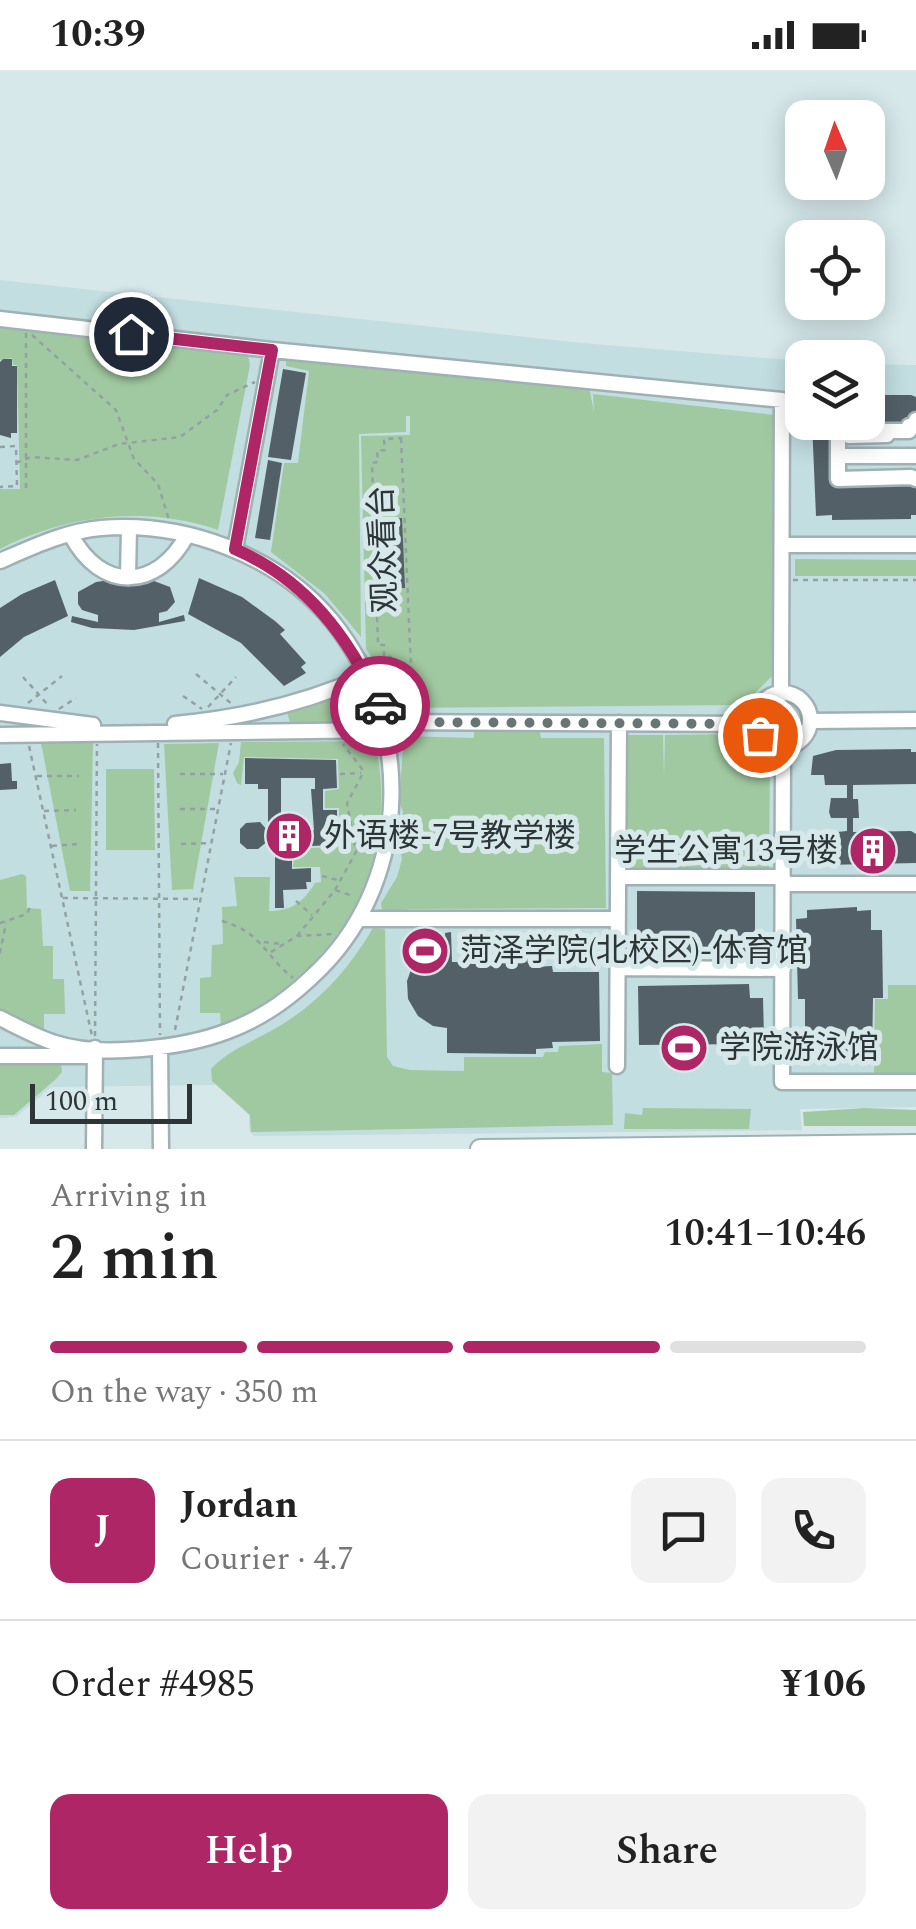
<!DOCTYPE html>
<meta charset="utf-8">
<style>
body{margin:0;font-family:Spectral,"Noto Sans SC",serif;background:#f2f2f2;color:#222;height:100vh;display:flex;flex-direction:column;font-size:38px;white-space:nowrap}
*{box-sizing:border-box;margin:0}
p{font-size:32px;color:#767676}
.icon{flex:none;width:55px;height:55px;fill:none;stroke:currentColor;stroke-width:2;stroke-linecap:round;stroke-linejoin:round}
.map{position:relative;height:1079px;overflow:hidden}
.panel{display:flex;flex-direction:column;background:#fff;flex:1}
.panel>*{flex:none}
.needle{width:65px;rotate:358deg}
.tools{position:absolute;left:785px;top:30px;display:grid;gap:20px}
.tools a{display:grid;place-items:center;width:100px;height:100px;border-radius:20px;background:#fff;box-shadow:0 5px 25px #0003;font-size:50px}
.scale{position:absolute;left:30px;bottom:25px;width:162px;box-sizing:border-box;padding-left:10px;border:5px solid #2e3536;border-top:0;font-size:28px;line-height:35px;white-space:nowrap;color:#2e3536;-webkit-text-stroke:8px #d6e8ea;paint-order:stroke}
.pin{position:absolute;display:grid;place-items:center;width:85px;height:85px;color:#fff;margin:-42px;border:5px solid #fff;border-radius:50%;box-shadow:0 2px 10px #0007}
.courier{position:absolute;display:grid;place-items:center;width:100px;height:100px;margin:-50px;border:8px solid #af2667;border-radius:50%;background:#fff;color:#222;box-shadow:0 2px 12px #0007}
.head em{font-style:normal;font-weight:600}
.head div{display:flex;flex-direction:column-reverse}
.head{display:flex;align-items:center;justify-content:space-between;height:170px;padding:0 50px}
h1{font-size:65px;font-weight:600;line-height:75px}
.bar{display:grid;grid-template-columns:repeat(4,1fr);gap:15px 10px;align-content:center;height:120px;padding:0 50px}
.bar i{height:12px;border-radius:8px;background:#e0e0e0}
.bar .active{background:#af2667}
.bar p{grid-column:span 4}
.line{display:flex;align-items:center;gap:25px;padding:0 50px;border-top:2px solid #e0e0e0}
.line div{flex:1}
.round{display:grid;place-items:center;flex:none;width:105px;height:105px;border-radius:20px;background:#f2f2f2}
.action{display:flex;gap:20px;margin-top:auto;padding:20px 50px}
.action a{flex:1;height:115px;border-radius:20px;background:#af2667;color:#fff;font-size:40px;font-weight:600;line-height:115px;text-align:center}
.action a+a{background:#f2f2f2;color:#222}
.status{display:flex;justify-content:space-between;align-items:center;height:70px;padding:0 50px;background:#fff;direction:ltr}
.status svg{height:28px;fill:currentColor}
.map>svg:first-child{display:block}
.built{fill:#c2dee1}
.green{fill:#a1c9a1}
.building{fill:#546068;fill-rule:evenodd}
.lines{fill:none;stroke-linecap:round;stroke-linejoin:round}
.minor-casing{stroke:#a0b1b4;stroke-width:19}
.major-casing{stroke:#a0b1b4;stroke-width:22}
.path{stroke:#94a1a3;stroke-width:2.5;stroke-dasharray:5 5;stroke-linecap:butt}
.minor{stroke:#fff;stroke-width:14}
.major{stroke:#fff;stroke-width:18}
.done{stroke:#697475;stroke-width:10;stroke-dasharray:0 18}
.route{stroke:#af2667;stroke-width:12}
.labels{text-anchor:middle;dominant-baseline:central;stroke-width:10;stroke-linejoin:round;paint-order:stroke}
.street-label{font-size:32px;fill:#2e3536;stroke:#d6e8ea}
.poi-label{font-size:32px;fill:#2e3536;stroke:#d6e8ea;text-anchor:start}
</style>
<div class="status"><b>10:39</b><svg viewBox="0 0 49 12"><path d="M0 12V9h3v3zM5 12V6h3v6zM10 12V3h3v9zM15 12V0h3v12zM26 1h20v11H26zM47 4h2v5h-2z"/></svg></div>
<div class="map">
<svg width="916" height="1079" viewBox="0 0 916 1079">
<rect width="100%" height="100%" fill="#d6e8ea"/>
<path class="built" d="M0,210L582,273L802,291V352H868V294L916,295V1037L800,1039L802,1060L254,1066L249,1061V1045L216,1015L52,1017L16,1047L0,1048Z"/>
<path class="green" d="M0,254L248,285L250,295L218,460C145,435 67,445 0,479V419H20L17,295H13L12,288L0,290Z
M286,286L589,316L594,342L593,324L774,345L772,606L743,635L395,638L383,603L366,579L361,366L410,365V346H406V362L359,364L361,567L325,524L271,482L284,393H298L309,301L286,296Z
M795,489L916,490V506H795Z
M358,615L373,654L291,656L286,639Z
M474,662H540L541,668H604L606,838L413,839L382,842L381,833L397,807L402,789L398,768L403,742L399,731L404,666L474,668Z
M745,664L770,691L769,799L624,798V665H663L664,706L665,665Z
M375,671C403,801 335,903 221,958L220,943H200V908L211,907L212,875L223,874L222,837L237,836L234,807H270L269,841C292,841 303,832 315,813L321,812L320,797H293L294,786H283V779L339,777V738H325V721L339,719L338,689L244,687L241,715L237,713L233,703L239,692L241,672Z
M41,673H93L90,821H70Z
M219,673L193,819L172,820L164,674Z
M106,699H154L155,780H106Z
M22,804L26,806L27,838L41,839L43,876H53V909H64L65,944H44V962L0,941V810Z
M373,858L385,859L387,987L393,996L410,1000L464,1001V987H543L545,982H558L559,976L602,974V1002L612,1003L613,1055L251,1062L250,1045L212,1011L211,999C228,980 254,971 276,958C318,934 349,899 373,858Z
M888,915H916V1005L874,1004L875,929H888Z
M61,993L62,1002L56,1009L14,1045H0V994Z
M643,1038L751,1039L749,1059H624L625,1043L642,1045Z
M865,1038L916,1040V1056H804L803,1042Z"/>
<path class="building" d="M3,289H12V296H17V363H11V368L0,365V292Z
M283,299L306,303L291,390L268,387Z
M868,325H911L916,327V349L909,361L836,362L837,411L916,410V445H911V449L832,450V445L816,446L812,352H868Z
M268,390L282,393L270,470L255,468Z
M402,448L405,518L376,519L374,449Z
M199,508L242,527L275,551L285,560L280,564L306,593L301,597L306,603L284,616L241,573L188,544Z
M117,509L154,511L170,517L175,532L167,541L159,543V552L184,545L185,551L134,560L92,558L71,552L72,546L98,552V545L82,540L78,534V522L96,512Z
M55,510L68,546L24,567L0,587V538L22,524Z
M911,679V682H916V714L853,715V729H858L859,748H853V762L911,761L916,764V793L824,795V786H812L817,764L847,761V748H831L829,742L831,728H847V715H825L824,705H811L813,686L836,680Z
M245,688L336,690L337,718L323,719V740H337V775L282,777V787H292V799L311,798V812H306L307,819L283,820L284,838H275V780H268V771L258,779H247L240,773V759L246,753L260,752L268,761V719H258V714H245ZM281,708H315V719H311L314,760H281Z
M11,693L12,711H17V719L0,720V694Z
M637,821L755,822V884H637Z
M857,837V841L871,840V860H882L883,928H873L872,986L797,987L796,966H805V929H798L796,849L807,848V840Z
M451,862L452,892H468V884L535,882V897L552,896L553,902H599L600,971L552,972L553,978L536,979V984L447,983V958L433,956L418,946L408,929L407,911L412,897L423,885L446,878L445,863Z
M749,914L750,928H763L764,967H749V974L639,975L638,916Z"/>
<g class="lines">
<g class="minor-casing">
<path id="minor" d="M0,249L272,280
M916,350V356H909V361H886L887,365L849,366V362H838V409L911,407L916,409
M838,386H916
M71,465C101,522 157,521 187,465
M782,475H916
M235,479L272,280L782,330L781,622
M0,491C32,477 66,461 101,458C184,451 278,485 332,551C413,651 413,805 321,898C293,926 265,947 228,961C184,978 100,988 55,973C36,967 18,957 0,948
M128,506L129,458
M756 650a27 27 0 1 1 54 0a27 27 0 1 1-54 0Z
M0,643L93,655
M811,651L916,650
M384,652L756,654
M175,654C241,648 306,633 366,606
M0,665L385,660
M783,677L782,1012H916
M618,807H783
M783,814H916
M358,849H618
M618,898L783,899
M160,977L161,1079
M0,986H94
M617,996L619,653
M94,1079L95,978"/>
</g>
<g class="major-casing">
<path id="major" d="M480,1079L916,1074"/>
</g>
<path class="path" d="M26,263V422
M32,265L116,340L134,389L158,414L169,450
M401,368L411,598L391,599V587H384V575H378L372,393L378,392L377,381L385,380L384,369Z
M0,377L16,376L17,416L0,417
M16,393L31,387L77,390L119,374L180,367L217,340L227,325L255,312
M793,510H916
M196,604L233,635
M23,607L49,636
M183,626L202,639
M28,633L62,606
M208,637L236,607
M59,639L76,628
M158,673L160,965
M29,676L92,966
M180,704H223
M340,704L361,703
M37,706H79
M180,739H218
M44,741L76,740
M181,774L210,773
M52,776L78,774
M322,806L338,810
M335,820L356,782L347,733L362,705V699L343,674
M63,828L200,829
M296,831L312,845
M222,851C263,863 264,885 293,908
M0,853L27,844L30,837
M297,866L335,820L353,826
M264,872L280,874
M271,882L297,866L333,864
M0,883L6,853
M175,960L231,673
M95,966L97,674"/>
<use href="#minor" class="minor"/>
<use href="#major" class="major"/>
</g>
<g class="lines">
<path class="done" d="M380,636L384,652L756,654L760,665"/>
<path class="route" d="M131,264L272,280L235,479C306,510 349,567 380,636"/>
</g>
<defs>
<g id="building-disc" transform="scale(2.5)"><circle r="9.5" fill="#af2667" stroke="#d6e8ea"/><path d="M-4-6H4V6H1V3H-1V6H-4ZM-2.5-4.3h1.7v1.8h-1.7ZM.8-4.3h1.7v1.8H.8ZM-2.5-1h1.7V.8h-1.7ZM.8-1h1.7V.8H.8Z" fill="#fff"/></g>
<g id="stadium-disc" transform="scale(2.5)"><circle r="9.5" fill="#af2667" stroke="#d6e8ea"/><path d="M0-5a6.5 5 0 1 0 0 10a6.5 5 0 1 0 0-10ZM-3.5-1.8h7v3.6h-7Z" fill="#fff"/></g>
</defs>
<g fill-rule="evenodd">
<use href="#building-disc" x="289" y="766"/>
<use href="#building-disc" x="873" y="781"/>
<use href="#stadium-disc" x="425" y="881"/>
<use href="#stadium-disc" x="684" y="978"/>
</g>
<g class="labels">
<g class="street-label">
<text transform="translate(384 479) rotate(-92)">观众看台</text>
</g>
<g class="poi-label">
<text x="324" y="766">外语楼-7号教学楼</text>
<text x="838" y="781" text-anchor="end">学生公寓13号楼</text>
<text x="460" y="881">菏泽学院(北校区)-体育馆</text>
<text x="719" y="978">学院游泳馆</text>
</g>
</g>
</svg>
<div class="tools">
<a><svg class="needle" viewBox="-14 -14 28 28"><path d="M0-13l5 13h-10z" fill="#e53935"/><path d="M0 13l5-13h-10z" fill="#767676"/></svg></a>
<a><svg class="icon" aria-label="locate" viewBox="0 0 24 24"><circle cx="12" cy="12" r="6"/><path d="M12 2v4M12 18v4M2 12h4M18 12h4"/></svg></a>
<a><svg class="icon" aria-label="layers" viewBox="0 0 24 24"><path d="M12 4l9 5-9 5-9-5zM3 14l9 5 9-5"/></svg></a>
</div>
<div class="scale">100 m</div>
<div class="pin" style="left:760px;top:665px;background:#ea580c"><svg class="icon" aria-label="bag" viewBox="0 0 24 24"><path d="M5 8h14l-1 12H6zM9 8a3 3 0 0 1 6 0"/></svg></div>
<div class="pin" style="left:131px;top:264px;background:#1f2937"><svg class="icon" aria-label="home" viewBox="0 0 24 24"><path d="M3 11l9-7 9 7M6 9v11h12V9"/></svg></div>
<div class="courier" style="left:380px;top:636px"><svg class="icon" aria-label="car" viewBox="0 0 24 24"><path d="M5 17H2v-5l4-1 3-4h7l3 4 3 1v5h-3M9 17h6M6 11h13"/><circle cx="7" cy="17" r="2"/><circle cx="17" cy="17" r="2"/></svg></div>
</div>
<section class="panel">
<div class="head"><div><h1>2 min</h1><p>Arriving in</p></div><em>10:41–10:46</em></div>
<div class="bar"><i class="active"></i><i class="active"></i><i class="active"></i><i></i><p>On the way · 350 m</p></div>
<div class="line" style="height:180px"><b class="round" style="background:#af2667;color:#fff">J</b><div><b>Jordan</b><p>Courier · 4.7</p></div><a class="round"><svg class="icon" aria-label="chat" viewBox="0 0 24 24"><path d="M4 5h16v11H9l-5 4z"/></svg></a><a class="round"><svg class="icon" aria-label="phone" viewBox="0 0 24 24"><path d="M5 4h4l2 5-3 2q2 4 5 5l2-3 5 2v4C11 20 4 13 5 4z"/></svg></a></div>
<div class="line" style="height:130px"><div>Order #4985</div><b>¥106</b></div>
<div class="action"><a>Help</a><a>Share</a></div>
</section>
